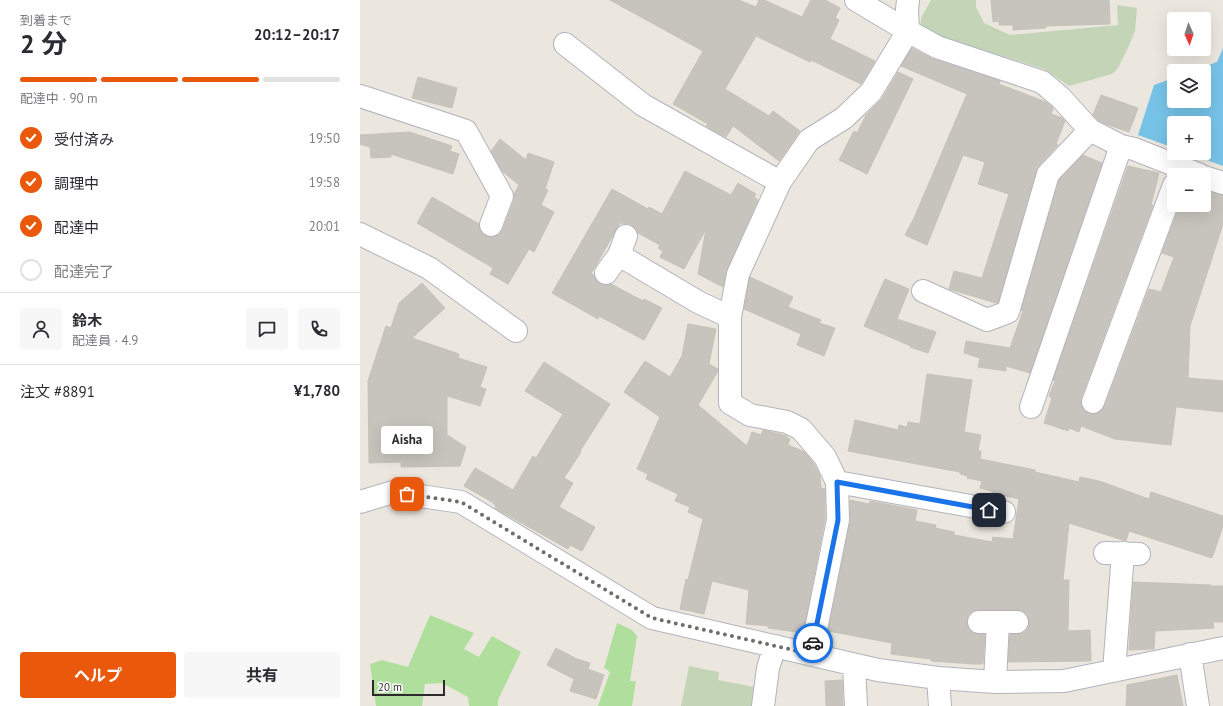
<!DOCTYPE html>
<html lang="ja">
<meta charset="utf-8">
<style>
body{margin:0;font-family:"PT Sans","Noto Sans JP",sans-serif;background:#f7f7f7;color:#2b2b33;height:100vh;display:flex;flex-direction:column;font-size:15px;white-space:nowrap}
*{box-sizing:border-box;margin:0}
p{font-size:13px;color:#7c7c81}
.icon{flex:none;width:22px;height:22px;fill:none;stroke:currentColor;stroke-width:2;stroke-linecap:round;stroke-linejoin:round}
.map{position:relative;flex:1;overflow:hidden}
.drawer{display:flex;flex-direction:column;background:#fff;width:360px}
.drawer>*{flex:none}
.needle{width:26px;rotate:177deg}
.tools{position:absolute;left:807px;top:12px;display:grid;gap:8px}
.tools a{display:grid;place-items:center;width:44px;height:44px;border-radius:4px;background:#fff;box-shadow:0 4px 16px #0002;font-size:20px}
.scale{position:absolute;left:12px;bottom:10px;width:73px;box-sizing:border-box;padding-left:4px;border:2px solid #2b2b2b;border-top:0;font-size:11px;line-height:14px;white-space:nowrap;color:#2b2b2b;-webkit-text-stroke:3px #fff;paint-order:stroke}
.pin{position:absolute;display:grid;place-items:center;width:34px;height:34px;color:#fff;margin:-17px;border-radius:8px;box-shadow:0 2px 6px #0006}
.courier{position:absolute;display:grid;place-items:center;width:40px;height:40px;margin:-20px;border:3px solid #1a73e8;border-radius:50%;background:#fff;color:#222;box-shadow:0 1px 5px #0007}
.bubble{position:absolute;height:28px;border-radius:4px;background:#fff;box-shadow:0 4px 16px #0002;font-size:13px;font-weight:700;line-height:28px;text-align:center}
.overview em{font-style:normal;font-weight:700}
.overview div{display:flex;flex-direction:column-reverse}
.overview{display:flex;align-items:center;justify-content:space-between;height:68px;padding:0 20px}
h1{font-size:26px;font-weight:700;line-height:30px}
.bar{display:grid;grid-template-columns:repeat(4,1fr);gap:6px 4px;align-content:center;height:48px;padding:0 20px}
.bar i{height:5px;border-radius:3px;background:#e1e1e2}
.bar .current{background:#ea580c}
.bar p{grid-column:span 4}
.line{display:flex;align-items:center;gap:10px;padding:0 20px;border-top:1px solid #e1e1e2}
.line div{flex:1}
.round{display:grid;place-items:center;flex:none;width:42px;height:42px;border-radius:4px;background:#f7f7f7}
ol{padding:0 20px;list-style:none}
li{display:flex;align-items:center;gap:12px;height:44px}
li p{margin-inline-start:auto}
li .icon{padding:4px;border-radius:50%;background:#ea580c;color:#fff;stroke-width:4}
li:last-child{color:#7c7c81}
li i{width:22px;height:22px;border:2px solid #e1e1e2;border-radius:50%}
.cta{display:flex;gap:8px;margin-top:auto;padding:8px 20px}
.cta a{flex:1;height:46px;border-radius:4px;background:#ea580c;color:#fff;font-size:16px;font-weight:700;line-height:46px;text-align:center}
.cta a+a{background:#f7f7f7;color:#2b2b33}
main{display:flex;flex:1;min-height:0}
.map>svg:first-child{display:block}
.green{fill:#b0df9d}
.cemetery{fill:#c3d5b6}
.water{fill:#77c3e8}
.building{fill:#c7c3bd;stroke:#c7c2b7}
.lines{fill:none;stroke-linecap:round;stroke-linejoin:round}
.minor-casing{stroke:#b1b3be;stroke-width:24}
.minor{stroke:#fff;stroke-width:22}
.done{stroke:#6f6d6a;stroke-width:4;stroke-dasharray:0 7.2}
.route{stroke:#1a73e8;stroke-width:5}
</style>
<main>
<section class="drawer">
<div class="overview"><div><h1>2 分</h1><p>到着まで</p></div><em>20:12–20:17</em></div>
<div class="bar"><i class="current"></i><i class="current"></i><i class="current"></i><i></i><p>配達中 · 90 m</p></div>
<ol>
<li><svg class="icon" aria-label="check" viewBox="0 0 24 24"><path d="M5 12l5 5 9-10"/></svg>受付済み<p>19:50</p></li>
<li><svg class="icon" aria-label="check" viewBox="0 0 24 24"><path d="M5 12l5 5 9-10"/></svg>調理中<p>19:58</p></li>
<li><svg class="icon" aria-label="check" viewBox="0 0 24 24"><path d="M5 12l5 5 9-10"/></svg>配達中<p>20:01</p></li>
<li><i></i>配達完了</li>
</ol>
<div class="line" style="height:72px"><a class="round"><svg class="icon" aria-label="person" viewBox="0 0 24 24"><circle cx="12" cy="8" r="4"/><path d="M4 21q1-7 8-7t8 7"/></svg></a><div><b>鈴木</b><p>配達員 · 4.9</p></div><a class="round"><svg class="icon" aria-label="chat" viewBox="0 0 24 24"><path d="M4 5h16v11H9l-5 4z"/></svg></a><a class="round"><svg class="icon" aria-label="phone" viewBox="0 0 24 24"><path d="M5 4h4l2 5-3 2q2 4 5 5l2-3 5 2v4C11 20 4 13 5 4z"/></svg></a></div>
<div class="line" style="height:52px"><div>注文 #8891</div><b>¥1,780</b></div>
<div class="cta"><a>ヘルプ</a><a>共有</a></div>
</section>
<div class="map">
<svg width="863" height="706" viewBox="0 0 863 706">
<rect width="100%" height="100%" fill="#ece7de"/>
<path class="green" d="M70,615L114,633L104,649L119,657L132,636L161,652L138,700V706H109L108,697L82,683L65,684L62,706H16L10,664L22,660L48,667Z
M257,623L272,630L277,636L270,681H276L272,706H238L250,672L244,668Z"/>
<path class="cemetery" d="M571,0H616V7L624,23L650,35L758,25L757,5L777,8L775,31L768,48L758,68L752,74L709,86L684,69L582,37L567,30L560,25L562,16Z
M329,666L359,672L358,680L400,688L397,706H321Z"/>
<path class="water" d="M863,48V166L828,153H844V123H814V148L778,135L794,85L814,78V101H844V71H832L857,62Z"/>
<path class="building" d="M250,0H379L396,7L399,0H404L442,17L451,0H465L480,8L475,18L479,20L470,39L515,61L501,84L451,60L450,62L396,36L365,89L409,116L413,111L440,131L419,161L373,126L366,137L346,126L348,124L313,104L343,51Z
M631,0H749L750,24L686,26V28L653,30V25H639V21L633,22Z
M552,48L573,59L640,81L639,84L686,102L693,108L691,114L702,118L705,121L696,144L698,145L679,165L676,171L638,303H636L589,289L594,271L622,278L649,194L618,184L625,162L603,155L567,245L545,235L554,218L607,94L541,66Z
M538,72L553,79L507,174L479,160L494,131L497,133L506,115L522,99Z
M58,77L97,88L92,108L52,98Z
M741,95L778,108L769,132L743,123L738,120L733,115Z
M50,132L92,146L90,151L99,154L93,174L31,154V157L11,158L10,147L0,144V135Z
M140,139L166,160L168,153L194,162L185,189L188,190L181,205L194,212L174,252L169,249L148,284L130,274L133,268L57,223L72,197L119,224V227L121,233L126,236L133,237L139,234L143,229L154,200V194L159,185L142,171L131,151Z
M723,155L742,163L670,373L646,366V371L618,367L620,358L604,353L606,341L650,348L663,311L661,310L699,180Z
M768,166L799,173L791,205H793L721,398V404L723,410L729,414H735L741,412L745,406L789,289L801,292L814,257L802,253L820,205H844V190L863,195V224L830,326L828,378L863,381V412L816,407L811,445L755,439L721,426L719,432L709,428L708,431L684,423L692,398L689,396L695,381L693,380Z
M325,171L371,195L378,183L396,194L394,197L398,200L367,269L363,287L338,274L346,229L324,269L300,257L303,251L298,248L300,245L278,233L275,228L271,224L260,223L231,274L234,275L235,278L239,283L245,285L251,284L283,301L284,299L302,308L284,340L239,316L238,319L192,293L252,189L288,209L289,207L302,214Z
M390,277L433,297L428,307L461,320L459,323L475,328L464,356L437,345L441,334L384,309Z
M525,279L549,289L537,319L576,332L568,353L550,347L551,346L504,326Z
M62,283L85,308L52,338L99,354L98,358L127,367L120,387L126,389L120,406L87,396V435L106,447L100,466L41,467V462L9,463L8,381L26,326L31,328L39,303Z
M328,324L356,329L349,364L358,369V371L338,405L387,446L392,432L401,435L403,430L427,436V438L430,439L428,445L445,452L454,464L460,476L461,488L465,489V519L443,633L408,628L409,626L386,624L389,590L352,581L344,614L320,609L326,579L328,580L343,519L328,512L330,507L315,501L318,494L286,479L288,474L277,469L300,417L264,392L285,361L310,377L322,356Z
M184,362L250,404L220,451L221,452L204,478L213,483L199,507L235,527L222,551L210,545L208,549L140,511L135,508L136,506L132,502L104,486L115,468L153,490L173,456L176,458L203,414L165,391Z
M567,374L612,380L604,432L621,435L618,451H621L620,459L675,470V472L719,482L720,477L739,481L789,499L791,492L863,516V526L852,558L769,531L766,541L709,523L703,580H709L708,631L730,630L731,661L648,662L650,634L664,633L668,628L669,622L668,615L663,611L657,610H619L613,611L608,615L607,622L608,629L613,633L625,634L623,664H613L571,661V659L531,654L532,643L468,631L490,522V500L509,504L510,501L557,510L555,521L576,525L575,528L594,532V535L632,542L633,537L653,539L659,499L632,493V491L620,488L622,481L607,478L608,476L600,474V472L488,451L495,420L538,430L539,425L547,427L548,422L560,424Z
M773,582L851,585V586H863V622H853L854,628L795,631L794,649L769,650Z
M196,648L217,659L230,663L228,669L244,675L236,699L210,691L214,679L187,665Z
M817,675L823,706H766L767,685Z
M482,680L483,706H466L465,681Z"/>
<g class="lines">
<g class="minor-casing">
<path id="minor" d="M548,0L547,10L548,31L577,47L682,82L701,98L730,130L761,146L774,149L840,175
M205,44L283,105L420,182
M0,96L106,131L142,196L131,225
M844,177L863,183
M0,234L69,268L156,331
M259,255L338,302L370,317
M246,273L259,255L266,236
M563,291L627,320L648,312L688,174L730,130
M733,402L814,185
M671,407L761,146
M477,482L644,512
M0,502L33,492L101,502L292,618L518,670L578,678L635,682L704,681L863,648
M745,553L779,554
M619,622H657
M451,654L478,520L477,482L465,457L441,429L427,422L390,415L370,403V317L378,274L420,182L449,140L484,118L511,92L548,31L496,0
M830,654L838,706
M494,665L496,706
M754,671L763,553
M578,678L580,706
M635,682L638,622
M403,706L408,668L415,646"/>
</g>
<use href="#minor" class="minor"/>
</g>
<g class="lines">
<path class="done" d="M47,494L101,502L292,618L451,654L453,643"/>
<path class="route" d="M453,643L478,520L477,482L629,510"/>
</g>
</svg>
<div class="tools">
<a><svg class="needle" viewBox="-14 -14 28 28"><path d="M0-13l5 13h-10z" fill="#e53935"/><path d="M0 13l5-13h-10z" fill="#7c7c81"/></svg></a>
<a><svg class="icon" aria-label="layers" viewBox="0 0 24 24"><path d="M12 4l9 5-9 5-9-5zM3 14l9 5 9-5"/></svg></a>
<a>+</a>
<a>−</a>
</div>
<div class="scale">20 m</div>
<div class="pin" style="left:47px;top:494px;background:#ea580c"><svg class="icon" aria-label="bag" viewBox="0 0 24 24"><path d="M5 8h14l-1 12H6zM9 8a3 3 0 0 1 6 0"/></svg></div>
<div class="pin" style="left:629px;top:510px;background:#1f2937"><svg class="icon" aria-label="home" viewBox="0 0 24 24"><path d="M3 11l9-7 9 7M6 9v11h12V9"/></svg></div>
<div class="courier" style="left:453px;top:643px"><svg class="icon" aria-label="car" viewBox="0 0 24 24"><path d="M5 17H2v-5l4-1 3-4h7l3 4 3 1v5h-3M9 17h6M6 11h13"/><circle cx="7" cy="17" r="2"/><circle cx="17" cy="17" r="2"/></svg></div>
<div class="bubble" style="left:21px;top:426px;width:52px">Aisha</div>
</div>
</main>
